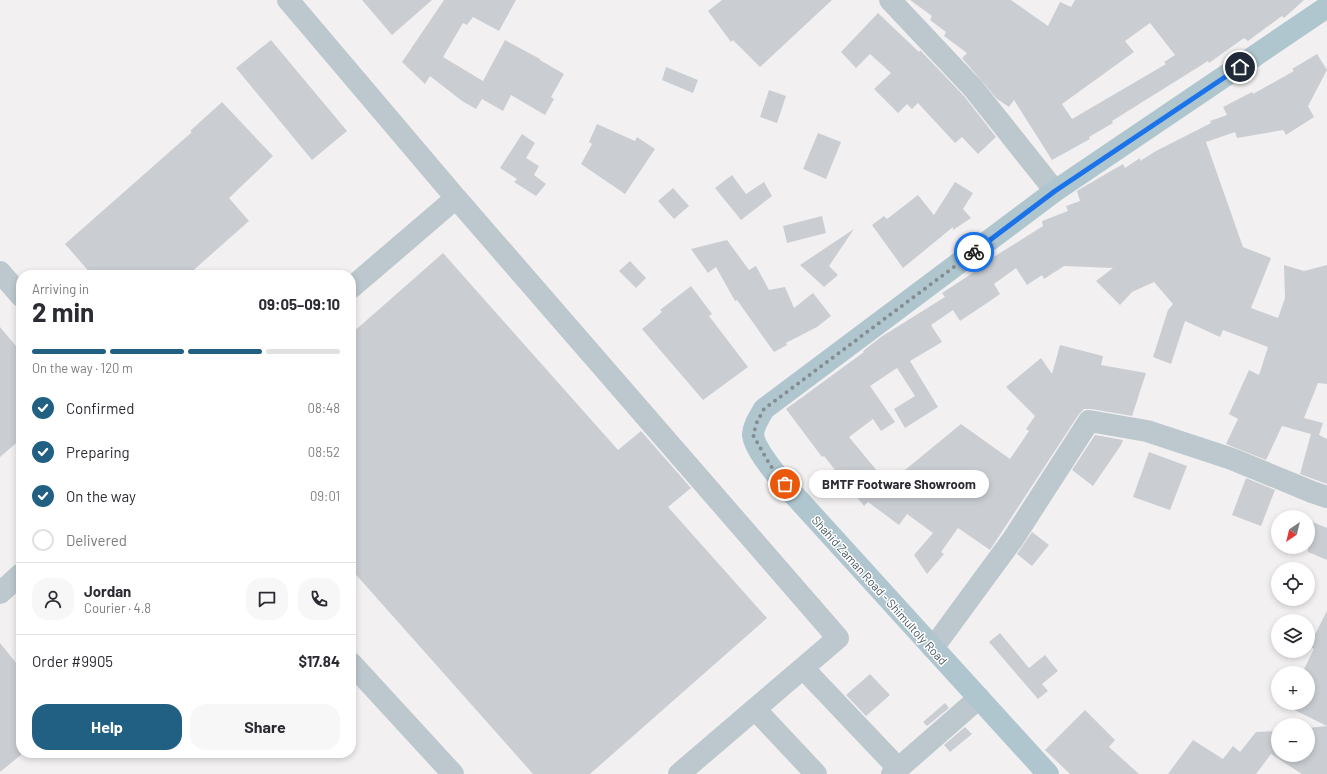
<!DOCTYPE html>
<meta charset="utf-8">
<style>
body{margin:0;font-family:Barlow,sans-serif;background:#f7f7f7;color:#2b2b33;height:100vh;display:flex;flex-direction:column;font-size:15px;white-space:nowrap}
*{box-sizing:border-box;margin:0}
p{font-size:13px;color:#7c7c81}
.icon{flex:none;width:22px;height:22px;fill:none;stroke:currentColor;stroke-width:2;stroke-linecap:round;stroke-linejoin:round}
.map{position:relative;flex:1;overflow:hidden}
.details{position:absolute;left:16px;top:270px;width:340px;height:488px;display:flex;flex-direction:column;background:#fff;border-radius:16px;box-shadow:0 2px 6px #0003}
.details>*{flex:none}
.needle{width:26px;rotate:215deg}
.buttons{position:absolute;left:1271px;top:510px;display:grid;gap:8px}
.buttons a{display:grid;place-items:center;width:44px;height:44px;border-radius:50%;background:#fff;box-shadow:0 2px 6px #0003;font-size:20px}
.pin{position:absolute;display:grid;place-items:center;width:34px;height:34px;color:#fff;margin:-17px;border:2px solid #fff;border-radius:50%;box-shadow:0 1px 4px #0007}
.courier{position:absolute;display:grid;place-items:center;width:40px;height:40px;margin:-20px;border:3px solid #1a73e8;border-radius:50%;background:#fff;color:#222;box-shadow:0 1px 5px #0007}
.bubble{position:absolute;height:28px;border-radius:14px;background:#fff;box-shadow:0 2px 6px #0003;font-size:13px;font-weight:700;line-height:28px;text-align:center}
.summary em{font-style:normal;font-weight:700}
.summary div{display:flex;flex-direction:column-reverse}
.summary{display:flex;align-items:center;justify-content:space-between;height:68px;padding:0 16px}
h1{font-size:26px;font-weight:700;line-height:30px}
.bar{display:grid;grid-template-columns:repeat(4,1fr);gap:6px 4px;align-content:center;height:48px;padding:0 16px}
.bar i{height:5px;border-radius:3px;background:#e1e1e2}
.bar .on{background:#226083}
.bar p{grid-column:span 4}
.line{display:flex;align-items:center;gap:10px;padding:0 16px;border-top:1px solid #e1e1e2}
.line div{flex:1}
.round{display:grid;place-items:center;flex:none;width:42px;height:42px;border-radius:16px;background:#f7f7f7}
ol{padding:0 16px;list-style:none}
li{display:flex;align-items:center;gap:12px;height:44px}
li p{margin-inline-start:auto}
li .icon{padding:4px;border-radius:50%;background:#226083;color:#fff;stroke-width:4}
li:last-child{color:#7c7c81}
li i{width:22px;height:22px;border:2px solid #e1e1e2;border-radius:50%}
.cta{display:flex;gap:8px;margin-top:auto;padding:8px 16px}
.cta a{flex:1;height:46px;border-radius:16px;background:#226083;color:#fff;font-size:16px;font-weight:700;line-height:46px;text-align:center}
.cta a+a{background:#f7f7f7;color:#2b2b33}
.map>svg:first-child{display:block}
.building{fill:#caced3;fill-rule:evenodd}
.lines{fill:none;stroke-linecap:round;stroke-linejoin:round}
.minor{stroke:#bcc8cd;stroke-width:22}
.major{stroke:#b0c6cf;stroke-width:22}
.done{stroke:#848d91;stroke-width:4;stroke-dasharray:0 7.2}
.route{stroke:#1a73e8;stroke-width:5}
.labels{text-anchor:middle;dominant-baseline:central;stroke-width:3;stroke-linejoin:round;paint-order:stroke}
.street-label{font-size:12px;fill:#48585e;stroke:#fff}
</style>
<div class="map">
<svg width="1327" height="774" viewBox="0 0 1327 774">
<rect width="100%" height="100%" fill="#f2f0f1"/>
<path class="building" d="M362,0H432L392,35Z
M444,0H516L499,31L473,17L467,25L463,23L443,57L483,81L505,40L540,59V60L564,74L551,97L554,99L545,115L511,95L503,111L482,99L476,109L462,101L430,76L425,84L402,62Z
M722,0H832L760,67L733,40L731,42L708,11Z
M910,0H1011L1048,26L1060,2L1071,7L1075,0H1304L1284,18L1282,16L1248,41L1244,38L1209,63L1208,61L1112,121L1113,123L1089,137L1090,139L1052,160L1014,100L1009,107L997,99L962,58L967,53L944,36L946,32L930,20L932,16ZM1150,23L1175,55L1164,62L1166,64L1072,119L1062,104L1134,52L1125,41Z
M878,13L919,52L920,50L964,96L996,137L978,154L962,137L955,143L918,103L912,109L907,104L898,113L874,89L891,73L870,54L856,68L841,52Z
M271,40L347,131L312,160L236,68Z
M1317,54L1327,70L1308,106L1314,117L1286,135L1283,130L1237,138L1235,132L1206,142L1243,247L1271,258L1251,308L1278,318L1285,298L1284,265L1304,271L1327,265V384L1318,383L1304,418L1323,423L1319,435L1327,439V484L1300,474L1311,434L1282,426L1266,460L1226,444L1238,419L1229,414L1249,370L1259,375L1268,347L1223,330L1220,337L1185,321L1171,364L1153,357L1168,310L1173,304L1154,282L1132,292L1120,305L1096,281L1113,268L1064,266L1044,279L1042,275L1027,285L1016,268L994,284L1000,294L987,303L960,321L953,310L931,325L942,342L910,361L938,407L905,428L894,409L915,396L897,368L870,386L895,422L881,431L873,419L849,437L888,484L961,424L1010,459L1029,431L1026,429L1035,416L1006,387L1041,358L1052,374L1060,345L1103,356L1101,365L1146,373L1132,416L1091,409H1084L1079,414L990,550L958,528L941,552L944,554L927,574L914,555L933,533L907,514L899,525L868,502L864,506L824,456L822,457L786,409L864,352L863,351L881,337L945,297L942,293L985,265L984,263L1043,226L1042,221L1068,211L1066,206L1080,201L1077,191L1080,189L1123,164L1125,168L1140,158V161L1156,151L1211,123L1210,121L1227,115L1223,107L1252,92L1253,94L1294,71L1292,69Z
M666,67L698,80L693,93L662,80Z
M769,90L786,96L777,123L760,117Z
M222,102L273,156L229,198L249,221L188,275H92L65,244L192,132L190,131Z
M597,124L635,141L637,137L655,149L625,194L581,164L592,144L589,142Z
M818,133L841,142L826,179L803,169Z
M522,134L535,143L526,158L539,166L534,175L546,184L536,196L514,182L517,179L500,168Z
M732,175L746,194L764,182L772,196L741,220L715,188Z
M955,182L973,193L963,209L971,218L953,230V227L903,268L872,225L884,216L887,219L918,195L934,215Z
M673,188L689,206L674,219L658,201Z
M822,216L826,233L787,243L783,226Z
M854,229L829,266L838,275L824,287L800,265Z
M727,240L749,270L756,266L769,290L785,287L794,308L813,293L831,316L817,327L786,343L787,345L774,352L737,300L735,301L716,267L708,273L691,249Z
M443,253L618,450L641,431L691,488L668,507L767,618L590,774H533L351,569V334Z
M630,261L646,278L636,288L619,271Z
M691,286L712,314L709,316L748,367L703,400L642,329L662,312L660,310Z
M0,327L21,352V439L0,457Z
M1095,435L1123,440L1121,445L1093,486L1072,470Z
M1149,452L1187,466L1170,510L1133,497Z
M1246,478L1275,490L1261,526L1232,515Z
M1308,520L1327,528V560L1308,552Z
M1032,532L1049,545L1032,566L1017,554Z
M1327,611V726L1280,703H1308V673H1302L1314,649L1309,646Z
M1000,633L1029,668L1045,655L1058,671L1042,684L1048,691L1038,699L989,642Z
M0,643L21,669V755L0,772Z
M870,674L890,695L866,716L846,695Z
M945,703L949,708L927,726L923,722Z
M1085,710L1115,740L1109,747L1139,774H1070L1045,750Z
M1327,726V774H1302L1271,754L1256,774H1168L1193,740L1223,759L1233,746L1240,752L1256,732L1278,731V755H1308V728Z
M965,727L972,734L950,752L944,745Z"/>
<g class="lines">
<path class="minor" d="M288,0L456,198
M890,0L973,88L1055,191
M0,272L21,296
M351,288L456,198L838,638L679,774
M0,593L21,574
M933,648L1013,539L1089,421L1147,431L1232,459L1312,492L1327,497
M351,663L453,774
M803,668L898,768
M755,709L816,774
M892,774L979,698"/>
<path class="major" d="M1048,774L785,485C775,473 755,450 753,435C753,426 760,416 764,409L1055,191L1327,7"/>
</g>
<g class="lines">
<path class="done" d="M785,484L770,465L753,435L757,422L764,409L974,252"/>
<path class="route" d="M974,252L1055,191L1240,67"/>
</g>
<g class="labels">
<g class="street-label">
<text transform="translate(880 590) rotate(48)">Shahid Zaman Road - Shimultoly Road</text>
</g>
</g>
</svg>
<div class="buttons">
<a><svg class="needle" viewBox="-14 -14 28 28"><path d="M0-13l5 13h-10z" fill="#e53935"/><path d="M0 13l5-13h-10z" fill="#7c7c81"/></svg></a>
<a><svg class="icon" aria-label="locate" viewBox="0 0 24 24"><circle cx="12" cy="12" r="6"/><path d="M12 2v4M12 18v4M2 12h4M18 12h4"/></svg></a>
<a><svg class="icon" aria-label="layers" viewBox="0 0 24 24"><path d="M12 4l9 5-9 5-9-5zM3 14l9 5 9-5"/></svg></a>
<a>+</a>
<a>−</a>
</div>
<div class="pin" style="left:785px;top:484px;background:#ea580c"><svg class="icon" aria-label="bag" viewBox="0 0 24 24"><path d="M5 8h14l-1 12H6zM9 8a3 3 0 0 1 6 0"/></svg></div>
<div class="pin" style="left:1240px;top:67px;background:#1f2937"><svg class="icon" aria-label="home" viewBox="0 0 24 24"><path d="M3 11l9-7 9 7M6 9v11h12V9"/></svg></div>
<div class="courier" style="left:974px;top:252px"><svg class="icon" aria-label="bike" viewBox="0 0 24 24"><circle cx="6" cy="16" r="4"/><circle cx="18" cy="16" r="4"/><path d="M6 16l4-8h5l3 8M10 8l3 8H6M13 5h3"/></svg></div>
<div class="bubble" style="left:809px;top:470px;width:180px">BMTF Footware Showroom</div>
<section class="details">
<div class="summary"><div><h1>2 min</h1><p>Arriving in</p></div><em>09:05–09:10</em></div>
<div class="bar"><i class="on"></i><i class="on"></i><i class="on"></i><i></i><p>On the way · 120 m</p></div>
<ol>
<li><svg class="icon" aria-label="check" viewBox="0 0 24 24"><path d="M5 12l5 5 9-10"/></svg>Confirmed<p>08:48</p></li>
<li><svg class="icon" aria-label="check" viewBox="0 0 24 24"><path d="M5 12l5 5 9-10"/></svg>Preparing<p>08:52</p></li>
<li><svg class="icon" aria-label="check" viewBox="0 0 24 24"><path d="M5 12l5 5 9-10"/></svg>On the way<p>09:01</p></li>
<li><i></i>Delivered</li>
</ol>
<div class="line" style="height:72px"><a class="round"><svg class="icon" aria-label="person" viewBox="0 0 24 24"><circle cx="12" cy="8" r="4"/><path d="M4 21q1-7 8-7t8 7"/></svg></a><div><b>Jordan</b><p>Courier · 4.8</p></div><a class="round"><svg class="icon" aria-label="chat" viewBox="0 0 24 24"><path d="M4 5h16v11H9l-5 4z"/></svg></a><a class="round"><svg class="icon" aria-label="phone" viewBox="0 0 24 24"><path d="M5 4h4l2 5-3 2q2 4 5 5l2-3 5 2v4C11 20 4 13 5 4z"/></svg></a></div>
<div class="line" style="height:52px"><div>Order #9905</div><b>$17.84</b></div>
<div class="cta"><a>Help</a><a>Share</a></div>
</section>
</div>
